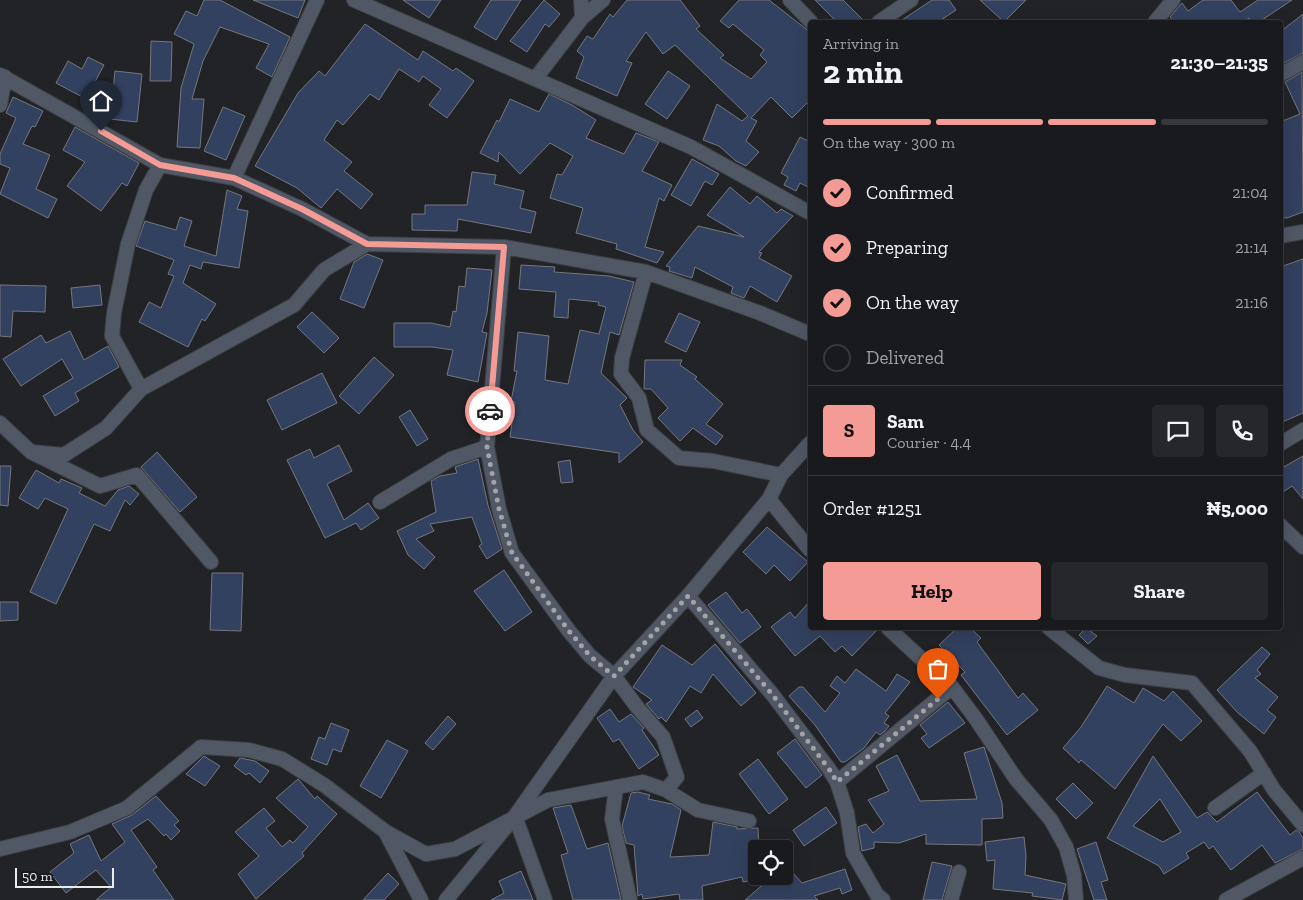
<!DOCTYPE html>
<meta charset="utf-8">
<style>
body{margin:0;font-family:"Zilla Slab",serif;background:#26272a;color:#f1f3f6;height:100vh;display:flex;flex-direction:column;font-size:19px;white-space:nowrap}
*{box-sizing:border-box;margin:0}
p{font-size:16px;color:#9fa1a4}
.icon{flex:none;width:28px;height:28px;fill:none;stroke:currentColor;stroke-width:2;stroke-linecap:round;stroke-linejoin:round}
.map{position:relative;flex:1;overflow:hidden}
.details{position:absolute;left:808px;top:20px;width:475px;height:610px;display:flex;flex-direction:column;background:#191a1d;border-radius:5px;box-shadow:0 5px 20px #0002,0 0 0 1px #37383b}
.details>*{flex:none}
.fabs{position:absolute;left:748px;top:840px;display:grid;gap:10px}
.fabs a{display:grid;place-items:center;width:45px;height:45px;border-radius:5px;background:#191a1d;box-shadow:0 5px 20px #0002,0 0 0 1px #37383b;font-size:25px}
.scale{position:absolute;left:15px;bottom:12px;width:99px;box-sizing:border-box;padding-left:5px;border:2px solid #e8eaec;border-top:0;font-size:14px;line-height:18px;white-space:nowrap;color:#e8eaec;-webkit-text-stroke:4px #181a1d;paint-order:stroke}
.pin{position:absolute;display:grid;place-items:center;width:42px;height:42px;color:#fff;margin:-51px -21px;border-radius:50% 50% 50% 0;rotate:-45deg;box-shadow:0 0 5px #0007}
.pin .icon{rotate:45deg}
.courier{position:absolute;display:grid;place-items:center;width:50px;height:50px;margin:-25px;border:4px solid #f59b96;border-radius:50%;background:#fff;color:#222;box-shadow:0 1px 6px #0007}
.headline em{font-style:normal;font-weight:800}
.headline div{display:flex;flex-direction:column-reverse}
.headline{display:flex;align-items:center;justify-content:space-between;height:85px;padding:0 15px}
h1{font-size:32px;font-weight:800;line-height:38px}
.bar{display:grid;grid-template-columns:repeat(4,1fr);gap:8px 5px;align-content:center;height:60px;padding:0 15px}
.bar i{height:6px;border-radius:4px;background:#37383b}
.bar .selected{background:#f59b96}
.bar p{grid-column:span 4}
.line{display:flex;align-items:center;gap:12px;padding:0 15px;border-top:1px solid #37383b}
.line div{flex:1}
.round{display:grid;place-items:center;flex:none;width:52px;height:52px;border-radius:5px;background:#26272a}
ol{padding:0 15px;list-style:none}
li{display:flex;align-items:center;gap:15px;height:55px}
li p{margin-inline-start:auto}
li .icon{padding:5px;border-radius:50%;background:#f59b96;color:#111;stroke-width:4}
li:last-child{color:#9fa1a4}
li i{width:28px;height:28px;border:2px solid #37383b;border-radius:50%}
.cta{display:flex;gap:10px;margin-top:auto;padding:10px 15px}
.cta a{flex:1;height:58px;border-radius:5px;background:#f59b96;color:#111;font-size:20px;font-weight:800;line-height:58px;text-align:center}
.cta a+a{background:#26272a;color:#f1f3f6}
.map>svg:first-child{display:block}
.building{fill:#32415f;stroke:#75777c;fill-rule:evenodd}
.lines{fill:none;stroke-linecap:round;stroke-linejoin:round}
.minor-casing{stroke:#3d3f43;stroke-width:16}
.minor{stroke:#505866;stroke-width:14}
.done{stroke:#a2a4a7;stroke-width:5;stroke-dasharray:0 9}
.route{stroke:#f59b96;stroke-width:6}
</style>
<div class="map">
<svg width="1303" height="900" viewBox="0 0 1303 900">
<rect width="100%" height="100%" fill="#212327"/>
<path class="building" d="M204,0H220L290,37L272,77L256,68L269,44L220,27L203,61L192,99H204L200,148L177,147L181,88L194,44L174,34L186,11L197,16Z
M253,0H305L298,18Z
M403,0H441L429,18Z
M491,0H521L496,40L474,27Z
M544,0L560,14L549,27L545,24L527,52L510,41Z
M627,0H680L700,26L696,29L724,55L720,58L751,79L767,62L760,55L764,50L733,24L729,28L720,21L739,0H769L810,32V100L792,118L771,97L751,118L757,121L746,141L759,152L746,166L736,161L719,146L703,140L717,104L742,121L748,116L675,45L663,54L646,32L626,61L632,63L617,96L576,78L584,57L577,51L587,36L593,39L610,14L613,17Z
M815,0H843L865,22H837Z
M932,0H949L956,10L938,22H899Z
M980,0H1026L1004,22Z
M1203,0H1231L1240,12L1258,0H1292L1259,22H1252L1249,18L1246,20L1248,22H1174L1170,17L1182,3L1188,11Z
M1303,14V53L1280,65V32Z
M365,24L418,60L423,51L453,71L456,68L474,81L447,118L429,105L441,89L423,76L419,82L399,69L379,100L370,94L343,125L337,120L324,140L352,162L344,171L373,194L361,209L337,189L321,208L297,188L255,166L298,93L319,71L325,76Z
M151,41L172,42L171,81H150Z
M88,57L104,65L86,99L56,83L68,61L82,69Z
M115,71L142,74L137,122L110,119Z
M668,71L690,86L667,119L645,104Z
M1302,72L1303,212L1287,218L1280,217V122L1300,114L1285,82Z
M549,94L572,105L596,120L586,138L624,154L636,133L659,142L642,171L672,185L664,201L659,198L645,247L664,252L657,263L616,249L617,244L576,233L583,208L550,198L557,174L562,175L573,156L550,143L520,174L499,152L498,162L480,153L497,120L499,122L510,99L539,112Z
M13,97L43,111L35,127L32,126L23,144L50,155L36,189L57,199L48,218L0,194L10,168L0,164V154L16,118L6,113Z
M223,107L245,116L226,160L204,151Z
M75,127L139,163L127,186L122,183L101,211L67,186L85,162L63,150Z
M800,137L810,142V188L800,183L796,191L784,185L788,177L781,173Z
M692,159L719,174L712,185L705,181L691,206L671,195Z
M472,172L496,175L494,184L524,191L520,208L536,212L531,233L458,219L457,231L412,230V214H425V205H467Z
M730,187L750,204L757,196L777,213L781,209L793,216L759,252L762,253L759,258L792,276L777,302L750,286L744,298L731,293L733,287L695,267L692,278L669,271L670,267L666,266L698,226L744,237L707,215Z
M227,190L242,196L237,209L248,211L239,268L203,262L201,269L190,265L183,283L216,304L205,321L202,319L188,347L139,322L149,302L161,308L174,276L168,274L174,260L136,246L145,221L176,230L180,217L192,221L184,246L216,256Z
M367,254L383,260L364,308L340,299L354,262Z
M1303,259V413L1280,423V267Z
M521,265L555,267L554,272L609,276L634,282L619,335L610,332L601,373L627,398L620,405L633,430L643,442L619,463V453L510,437L515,402L511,401L517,371H514L518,332L549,336L545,380L568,384L580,330L599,334L606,307L598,305L599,302L569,299L568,318L554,317L556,292L519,289Z
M467,268L492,270L487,313L482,332L487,333L478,382L447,375L453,350L432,347H394V323H431L450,327L453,311L456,312L459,286L465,287Z
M0,285L46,286L45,312L13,311L11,337L0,336Z
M100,285L102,305L73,308L71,288Z
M312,312L339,338L324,353L297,327Z
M679,313L700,322L686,352L665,342Z
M70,331L84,360L108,346L119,367L75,393L79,401L55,416L43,396L73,378L62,359L21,386L3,359L41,335L46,343Z
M374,357L394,375L359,414L339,396Z
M645,360H682L680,365L697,377L695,379L723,404L706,424L723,436L716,445L693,428L680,441L658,418L668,408L651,389H644Z
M322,373L337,403L282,430L267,400Z
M410,410L428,439L417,446L399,417Z
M339,445L352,471L327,484L344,520L368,503L379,518L361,530L356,523L325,538L287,460L310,449L314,458Z
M157,452L197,497L180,512L141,467Z
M1303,456V499L1292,486L1280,494V469Z
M478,459L488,505L502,549L487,559L479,546L482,544L472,517L430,524L434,531L416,539L435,557L424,569L408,555L397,531L436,512L431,481L440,476L457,473L455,467Z
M570,460L573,482L561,483L558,462Z
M0,466H11L8,506L0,505Z
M36,470L59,483L61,479L82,488L79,493L105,506L118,490L129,486L139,494L130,505L125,500L110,531L94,524L56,604L30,592L68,509L45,498L38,509L19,498Z
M767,527L808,562L790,581L774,565L766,574L743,552Z
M504,570L532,612L505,631L474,591Z
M212,573H243L241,631L210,630Z
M726,592L742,613L747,609L761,627L740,643L708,605Z
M810,601V628H879L852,656L842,646L835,652L820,636L795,656L771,627L790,612L795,618Z
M0,602H18V620L0,621Z
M957,628H970L981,638L977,642L1018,698L1023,693L1038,710L1007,735L961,675L965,672L939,645Z
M1086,628L1097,636L1088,644L1079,635Z
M715,644L756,693L741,706L713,674L701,693L690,686L666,722L661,717L659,719L646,704L652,700L633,687L662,645L692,665Z
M1262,647L1270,654L1257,670L1261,674L1255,678L1278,697L1267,710L1276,717L1264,734L1238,713L1217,690Z
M856,669L886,691L897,674L910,682L885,713L889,716L884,723L889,726L885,731L880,735L876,732L864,748L845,762H841L815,725L789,696L799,687H803L825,712L840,693L830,686L837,676L845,683Z
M1107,686L1134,703L1143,688L1164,701L1173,691L1202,721L1181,741L1163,724L1115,789L1081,760L1079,763L1063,748L1081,727Z
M948,702L965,723L929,748L921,738L927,734L920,725Z
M610,709L619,722L631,714L644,728L642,730L659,755L639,769L619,739L613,742L597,718Z
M697,710L703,718L691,727L685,719Z
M448,716L456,724L433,750L425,743Z
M331,723L349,730L341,752L333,749L327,765L311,759L319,737L325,739Z
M795,739L822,775L806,788L777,753Z
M387,740L408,751L381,798L360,786Z
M984,747L1002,803L1003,818L982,819V845L926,844V834L899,843L874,842V848L862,851L858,827L866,824L873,833L884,824L868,800L889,791L876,766L897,755L920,801L977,799L964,753Z
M204,756L220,766L205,786L186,774Z
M1153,756L1197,818L1207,812L1217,822L1257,792L1290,835L1296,830L1299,832L1303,838V849L1275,863L1262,845L1231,870L1213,846L1209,849L1204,842L1186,853L1189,858L1164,874L1159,866L1107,838ZM1160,799L1181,832L1163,842L1133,826Z
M240,758L255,761L269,771L260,783L249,773L246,775L234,766Z
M758,759L788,799L769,814L739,774Z
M298,779L315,799L317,796L337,814L302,853L304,856L256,899L238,874L259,856L235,832L264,808L275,821L266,828L282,847L290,840L293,843L308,827L276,798Z
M1073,783L1093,803L1076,819L1056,799Z
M638,792L650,795L648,799L672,804L681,810L670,857L709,855L713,822L737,827V829L758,828L759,849H756V880L743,882L742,877L702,886L703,900H680L679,894L643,899L642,894L638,896L634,845L626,843L622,826L631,793Z
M156,796L179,821L174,825L180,831L171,840L166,834L164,836L148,819L131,830L157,867L153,870L174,900H96L111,887L96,870L66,893L50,872L74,853L70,844L89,835L101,861L125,842L112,824L132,815Z
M571,805L587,849L608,843L621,900H573L561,855L568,853L553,808Z
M826,807L837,823L804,846L793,830Z
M1024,837L1026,856L1025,875L1066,884L1062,900L1032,896L1033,893L993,889L995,860L987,861L985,842Z
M1096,842L1108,880L1101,882L1107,900H1094L1077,849Z
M932,862L952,866L942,900H923Z
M784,863L802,883L845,869L852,890L842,894L840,888L814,896L818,900H745L773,876H784Z
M521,871L533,900H491L504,893L499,881Z
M388,873L399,884L384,900H363Z"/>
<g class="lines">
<g class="minor-casing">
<path id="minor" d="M354,0L691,147L810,213
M581,0L582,18
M790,0L811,22
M879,22L911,0
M1155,22L1173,0
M0,75L160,165L234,178L302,209L367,244L504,247L646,272L760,313L810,334
M1280,75L1303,62
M535,79L582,18L603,0
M0,105L5,77
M234,178L317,0
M1280,236L1303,232
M504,247L487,447L499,509L512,553L569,631L590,656L614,676L637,707L663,737L677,777L666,790
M646,272L622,358L621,374L639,398L647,430L679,458L713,461L781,475
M141,389L112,336L114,313L128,244L146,190L160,165
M0,423L31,452L100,486L137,475L211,562
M1280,444L1303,430
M31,452L64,455L106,428L141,389L294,305L324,270L367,244
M769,499L810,550
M380,502L451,459L487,447
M1280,525L1303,547
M688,596L772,694L829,769L837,782L847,813L853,853L877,895L883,900
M888,628L952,687L976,719L1016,779L1051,820L1066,847L1074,875L1076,900
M1049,628L1099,668L1125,675L1192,683L1250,751L1274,790L1303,825
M837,782L952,687
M616,787L612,819L630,900
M1215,808L1264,773
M515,816L545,900
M386,833L421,900
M0,849L70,832L127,808L201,747L249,750L282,759L324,785L386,832L426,854L455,849L548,800L643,782L666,790L698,810L749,821
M446,900L515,816L614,676L688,596L769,499L781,475L810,443
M951,900L959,872
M1226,900L1303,858"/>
</g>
<use href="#minor" class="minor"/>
</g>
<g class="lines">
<path class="done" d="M490,411L487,447L499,509L512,553L569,631L590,656L614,676L688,596L772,694L829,769L837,782L938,699"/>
<path class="route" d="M101,131L160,165L234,178L302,209L367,244L504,247L490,411"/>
</g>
</svg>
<div class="fabs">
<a><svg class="icon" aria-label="locate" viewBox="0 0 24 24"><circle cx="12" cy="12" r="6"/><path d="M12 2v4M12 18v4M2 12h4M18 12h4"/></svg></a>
</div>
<div class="scale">50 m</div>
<div class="pin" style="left:938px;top:699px;background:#ea580c"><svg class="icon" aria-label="bag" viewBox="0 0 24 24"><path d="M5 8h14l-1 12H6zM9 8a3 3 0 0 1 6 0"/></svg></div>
<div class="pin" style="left:101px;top:131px;background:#1f2937"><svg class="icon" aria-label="home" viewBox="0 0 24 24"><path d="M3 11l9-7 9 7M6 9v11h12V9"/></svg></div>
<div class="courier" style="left:490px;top:411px"><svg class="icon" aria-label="car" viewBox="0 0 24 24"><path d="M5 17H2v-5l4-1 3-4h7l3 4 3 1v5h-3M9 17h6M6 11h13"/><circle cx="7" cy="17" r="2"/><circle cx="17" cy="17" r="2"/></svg></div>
<section class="details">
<div class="headline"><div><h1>2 min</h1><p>Arriving in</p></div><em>21:30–21:35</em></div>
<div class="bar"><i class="selected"></i><i class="selected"></i><i class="selected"></i><i></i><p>On the way · 300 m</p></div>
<ol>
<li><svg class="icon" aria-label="check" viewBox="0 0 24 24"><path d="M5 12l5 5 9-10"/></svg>Confirmed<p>21:04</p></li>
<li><svg class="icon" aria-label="check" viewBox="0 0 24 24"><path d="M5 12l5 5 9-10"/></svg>Preparing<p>21:14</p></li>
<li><svg class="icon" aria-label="check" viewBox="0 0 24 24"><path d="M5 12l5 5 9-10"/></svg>On the way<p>21:16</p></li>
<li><i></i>Delivered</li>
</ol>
<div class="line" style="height:90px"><b class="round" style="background:#f59b96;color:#111">S</b><div><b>Sam</b><p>Courier · 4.4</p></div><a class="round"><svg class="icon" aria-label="chat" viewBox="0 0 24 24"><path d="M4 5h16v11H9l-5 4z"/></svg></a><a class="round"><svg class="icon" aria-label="phone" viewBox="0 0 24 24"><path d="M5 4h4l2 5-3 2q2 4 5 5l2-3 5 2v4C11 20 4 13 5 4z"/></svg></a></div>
<div class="line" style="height:65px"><div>Order #1251</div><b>₦5,000</b></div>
<div class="cta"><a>Help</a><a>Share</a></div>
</section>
</div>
